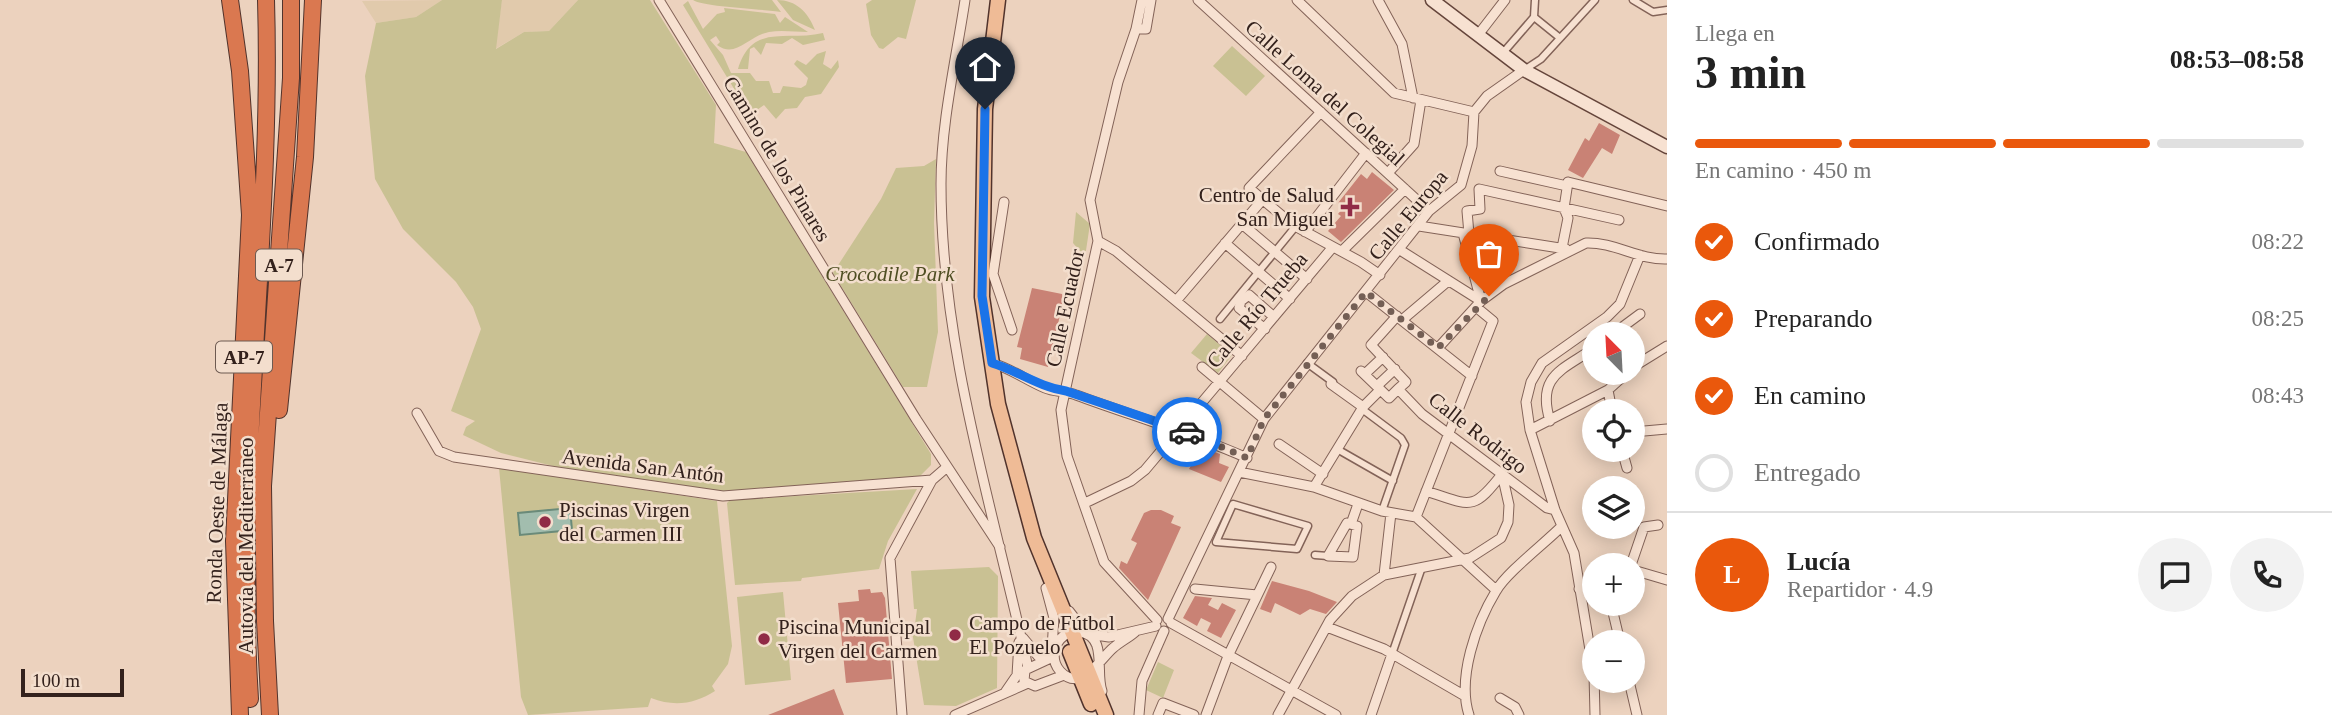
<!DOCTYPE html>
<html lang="es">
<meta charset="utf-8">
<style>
body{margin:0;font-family:Georgia,serif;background:#f2f2f2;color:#222;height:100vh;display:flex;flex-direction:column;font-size:26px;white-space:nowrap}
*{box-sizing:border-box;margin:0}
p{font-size:23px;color:#767676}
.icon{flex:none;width:38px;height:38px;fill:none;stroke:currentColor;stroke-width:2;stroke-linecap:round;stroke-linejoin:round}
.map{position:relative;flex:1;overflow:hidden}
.side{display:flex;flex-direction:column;background:#fff;width:665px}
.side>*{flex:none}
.needle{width:46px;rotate:336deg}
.controls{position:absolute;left:1582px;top:322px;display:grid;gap:14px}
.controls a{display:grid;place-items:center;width:63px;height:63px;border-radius:50%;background:#fff;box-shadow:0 4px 18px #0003;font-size:35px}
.scale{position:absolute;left:21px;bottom:18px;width:103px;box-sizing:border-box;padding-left:7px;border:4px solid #33211c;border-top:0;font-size:19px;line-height:24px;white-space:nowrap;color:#33211c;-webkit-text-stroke:5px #f3decd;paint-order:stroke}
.pin{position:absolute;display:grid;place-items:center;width:60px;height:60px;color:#fff;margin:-72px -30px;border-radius:50% 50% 50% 0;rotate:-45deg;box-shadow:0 0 7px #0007}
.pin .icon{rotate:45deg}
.courier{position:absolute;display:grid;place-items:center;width:70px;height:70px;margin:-35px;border:5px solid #1a73e8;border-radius:50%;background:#fff;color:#222;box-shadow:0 2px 9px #0007}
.head em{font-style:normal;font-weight:700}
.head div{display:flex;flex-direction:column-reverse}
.head{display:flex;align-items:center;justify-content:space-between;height:119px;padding:0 28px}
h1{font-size:46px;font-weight:700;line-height:52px}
.bar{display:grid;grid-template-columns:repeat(4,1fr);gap:10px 7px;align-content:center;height:84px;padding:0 28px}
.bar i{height:9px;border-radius:5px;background:#e0e0e0}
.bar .active{background:#ea580c}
.bar p{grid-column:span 4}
.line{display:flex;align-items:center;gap:18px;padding:0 28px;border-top:2px solid #e0e0e0}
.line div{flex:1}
.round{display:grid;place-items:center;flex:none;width:74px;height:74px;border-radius:37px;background:#f2f2f2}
ol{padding:0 28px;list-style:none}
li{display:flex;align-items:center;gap:21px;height:77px}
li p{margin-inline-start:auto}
li .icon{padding:7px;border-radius:50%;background:#ea580c;color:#fff;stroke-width:4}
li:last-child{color:#767676}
li i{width:38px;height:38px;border:4px solid #e0e0e0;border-radius:50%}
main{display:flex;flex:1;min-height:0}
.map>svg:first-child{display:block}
.farmland{fill:#e1caac}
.green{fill:#c9c193}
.water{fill:#a2bdae;stroke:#6a8a79;stroke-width:2}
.building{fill:#c98275}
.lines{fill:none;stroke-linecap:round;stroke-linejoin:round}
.pedestrian-casing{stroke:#836358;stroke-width:9}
.minor-casing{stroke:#836358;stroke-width:11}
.secondary-casing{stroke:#65453b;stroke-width:15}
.primary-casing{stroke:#51332c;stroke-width:17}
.motorway-casing{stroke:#51332c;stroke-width:18}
.pedestrian{stroke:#f7e1d1;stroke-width:6}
.minor{stroke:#f7e1d1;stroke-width:9}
.secondary{stroke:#f7e1d1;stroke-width:12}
.primary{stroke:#efbb96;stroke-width:14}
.motorway{stroke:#da7850;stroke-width:16}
.done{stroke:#745f55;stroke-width:7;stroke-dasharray:0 12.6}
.route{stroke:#1a73e8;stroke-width:9}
.poi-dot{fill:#902a46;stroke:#f3decd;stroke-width:2.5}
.labels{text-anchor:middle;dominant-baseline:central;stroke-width:5;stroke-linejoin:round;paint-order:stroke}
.shield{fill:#f3decd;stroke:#6d5a51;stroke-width:2}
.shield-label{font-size:19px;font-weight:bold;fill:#33211c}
.street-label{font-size:21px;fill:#33211c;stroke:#f3decd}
.poi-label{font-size:21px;fill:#33211c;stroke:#f3decd;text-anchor:start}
.park-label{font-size:21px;font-style:italic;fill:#4f4e23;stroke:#f3decd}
</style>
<main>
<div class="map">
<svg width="1667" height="715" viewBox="0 0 1667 715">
<rect width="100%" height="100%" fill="#ecd2be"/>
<path class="farmland" d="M442,0L416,17L376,23L362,1Z
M502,0H578L549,31L524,32L495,49Z"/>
<path class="green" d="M442,0H502L496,49L524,32L549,31L578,0H650L716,105L714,143L746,152L931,454V465L919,477L725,493L569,470L501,453L463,435L466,427L475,421L451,411L481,329L473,307L456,282L403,229L375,179L365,76L376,23L416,17Z
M693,0H772L781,12C763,9 703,7 693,0Z
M777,0C796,0 808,12 815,30L793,20Z
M872,0H916L906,39L898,37L883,49L879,48L871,35L866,4Z
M688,1L703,29L717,14L725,12L724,8L775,14L780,23L785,17L808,32C795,32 781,30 769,32C748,36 736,59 717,45L720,42L716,36L710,40L723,55L731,73H750L756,81H769L773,93H780L783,86L801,88L806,85L808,78L794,64L797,60L806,65L817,54L826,51L823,64L831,69L838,60L839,67L821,94L805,97L797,108L785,109L776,119L764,105L750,115L683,5Z
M823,33L825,40L803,45L792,38L782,44L766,43L761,55L754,47L750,49L748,69H738C752,22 787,42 823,33Z
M1232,46L1265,76L1246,96L1213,66Z
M936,159L934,223L938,332L927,387H903L833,273L881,199L896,168L924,166Z
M1076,212L1090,224L1085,257L1073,243Z
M1207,334L1232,355L1218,373L1191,353Z
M499,468L717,501L732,646L728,664L712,686L715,691C695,704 674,707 651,698L648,707L528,715L521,697Z
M917,489L888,541L879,569L802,578L801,581L735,585L727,503L730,500Z
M989,567L998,576L997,688L956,706L924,705L911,625L915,624L917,609H914L911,571Z
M783,592L791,680L745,685L737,597Z
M1158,662L1174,670L1163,698L1146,690Z"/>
<path class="water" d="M570,508L572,530L520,535L518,513Z"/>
<path class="building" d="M1599,123L1620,135L1612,154L1602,148L1583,178L1568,170L1585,138L1589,141Z
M1372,172L1394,190L1341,242L1328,231L1341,216L1338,214L1343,208L1338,203L1361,174L1367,179Z
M1032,288L1062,294L1064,298L1048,367L1020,359L1022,348L1017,347Z
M1202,447L1220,454L1219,463L1229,467L1221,482L1189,469Z
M1151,510H1161L1174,516L1171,523L1181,527L1148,600L1119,568L1121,561L1127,564L1137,543L1131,540L1144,513Z
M1272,581L1309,591L1337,602L1326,614L1310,609L1300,615L1275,603L1271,613L1260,609Z
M870,589L871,593L882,592L885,598L892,679L846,683L838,603L859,601L858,590Z
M1195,596L1212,598L1208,605L1218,610L1222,603L1236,610L1221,638L1207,631L1211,623L1201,618L1197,626L1183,618Z
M834,689L844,715H768Z"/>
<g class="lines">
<g class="pedestrian-casing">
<path id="pedestrian" d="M1633,0L1653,12L1667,10
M1534,17L1560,38
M1502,54L1534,17L1535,0
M1524,70L1541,59L1595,0
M1493,237L1504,284
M1220,319L1296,226
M1307,363L1333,382
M1362,409L1401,438L1405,445L1382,511
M1337,449L1393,481
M1233,504L1308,526L1297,549L1216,542Z
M1315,555L1328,556
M1392,654L1422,567"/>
</g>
<g class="minor-casing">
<path id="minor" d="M659,0L916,419L1000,547
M965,0C956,60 941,123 941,184C941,349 993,508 1028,668
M1142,0L1136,29H1146L1151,0
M1198,0L1429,211
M1297,0L1394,93L1474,112
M1378,0L1402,44L1413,98
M1136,29L1118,82L1090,200L1098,241L1061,410L1067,456L1104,562L1157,620
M1478,35L1505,0
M1321,112L1249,188L1293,225L1361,262L1380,275
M1500,171L1567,186
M1388,173L1414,144L1421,100
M1004,202L993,274L1012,330
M1242,224L1307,279
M1419,226L1566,249
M1305,232L1366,153
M1463,233L1481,301
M1469,234L1467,211L1480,209L1479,189L1619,220
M1098,241L1116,251L1242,356
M1225,243L1290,299
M1562,248L1568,218L1564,208L1568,182L1667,206
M1400,250L1481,301
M1342,251L1405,189
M1366,292L1472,376
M1176,301L1263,199
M1397,316L1371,345L1406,382L1398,389L1422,414L1547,508L1555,510
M1402,320L1448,281
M1265,329L1239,308L1241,301L1249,295L1274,317
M1613,334L1640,314
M1438,348L1481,301L1504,284L1586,243C1614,242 1639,260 1667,259
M992,363C1012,369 1026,380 1045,388C1054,392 1066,391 1076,395C1133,416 1191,433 1247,458
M1202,367L1264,419
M1633,367L1667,346
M1361,371L1389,398L1398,389
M1367,372L1383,357
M1331,384L1363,407
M1378,385L1395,369
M1608,390L1612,411
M417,413L439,451L454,457L723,496L932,480
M1550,421C1536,375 1563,370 1594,348
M1530,430L1608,390L1627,373
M1633,432L1667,429
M1279,444L1323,474
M1622,450L1627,468
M1239,472L1314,487L1382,511L1416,517L1496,590
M1314,487L1363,407L1380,390
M1426,491C1470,505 1472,513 1502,474
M1085,503L1131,481L1145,470L1332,248
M1416,517L1493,321L1476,307
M1347,523L1357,526L1353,557L1328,556Z
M1351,524L1358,504
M1631,565L1644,527L1658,525
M1633,570L1667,580
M1384,575L1391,513
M1046,588L1054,618L1052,648
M1195,589L1257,595
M1579,589L1594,587
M1611,604L1620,642
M1069,611L1087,634
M1168,619L1264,419L1429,211L1461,185L1472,146L1474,112L1487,96L1524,70
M1171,623L1336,715
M1327,627L1384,649L1465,696
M1089,634L1109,637L1156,626
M1023,638L1038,656L1053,657
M1053,657L1025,670L1024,681L1035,686L1064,675
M1629,681L1637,715
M1006,691L1017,675L1019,642
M1102,691C1095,672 1108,636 1080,632C1069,631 1061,636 1056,645C1053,654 1053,663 1060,671C1081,694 1099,660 1113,648C1120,642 1128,638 1135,632
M1500,698L1515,707L1519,715
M902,715L890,558L932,480L947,467
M955,715L1026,684
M1139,715L1142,681L1164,631
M1158,715L1163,703L1194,715
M1206,715L1228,656L1271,567
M1278,715L1330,620L1352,596L1384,575L1470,558L1501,538L1508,522L1509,505L1502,474
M1371,715L1392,654
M1469,715C1457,678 1476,624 1496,591C1506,573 1544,544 1561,527
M1595,715L1594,674L1574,553L1555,510L1530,430L1526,402L1531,382L1542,363L1607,317L1620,304L1640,255"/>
</g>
<g class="secondary-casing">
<path id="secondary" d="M1432,0L1524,70L1667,147"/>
</g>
<g class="primary-casing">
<path id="primary" d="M998,0L985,109L982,297L998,404L1034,538L1106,715
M1070,652L1091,704"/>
</g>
<g class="motorway-casing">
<path id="motorway" d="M230,0L240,71L250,215L234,541L240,715
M279,410L305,157L313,0
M250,699C235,466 273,233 266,0
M270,715L265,621L263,486L291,78V0"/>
</g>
<use href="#pedestrian" class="pedestrian"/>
<use href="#minor" class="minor"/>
<use href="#secondary" class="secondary"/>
<use href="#primary" class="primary"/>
<use href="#motorway" class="motorway"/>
</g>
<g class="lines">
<path class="done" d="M1187,432L1247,458L1264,419L1366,292L1438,348L1489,296"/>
<path class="route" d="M985,109L982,296L992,363C1018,371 1039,387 1066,391L1187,432"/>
</g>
<g class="poi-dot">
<path d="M1346.5 196.5h7v7h7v7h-7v7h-7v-7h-7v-7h7z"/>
<circle cx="545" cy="522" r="7"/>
<circle cx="955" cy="635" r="7"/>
<circle cx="764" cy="639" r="7"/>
</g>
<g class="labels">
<g class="shield">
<rect x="256" y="249.5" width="46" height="31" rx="5"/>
<rect x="216" y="341.5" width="56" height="31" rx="5"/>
</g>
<g class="shield-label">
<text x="279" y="265">A-7</text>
<text x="244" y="357">AP-7</text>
</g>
<g class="street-label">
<text transform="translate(1325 93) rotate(42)">Calle Loma del Colegial</text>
<text transform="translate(777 159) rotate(59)">Camino de los Pinares</text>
<text transform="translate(1408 215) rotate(-50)">Calle Europa</text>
<text transform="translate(1065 308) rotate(-78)">Calle Ecuador</text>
<text transform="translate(1257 310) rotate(-50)">Calle Río Trueba</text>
<text transform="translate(1478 433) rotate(38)">Calle Rodrigo</text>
<text transform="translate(643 466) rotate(7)">Avenida San Antón</text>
<text transform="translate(217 503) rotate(-88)">Ronda Oeste de Málaga</text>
<text transform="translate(246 546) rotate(-90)">Autovía del Mediterráneo</text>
</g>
<g class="poi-label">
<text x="1334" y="195" text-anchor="end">Centro de Salud<tspan x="1334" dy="24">San Miguel</tspan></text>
<text x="559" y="510">Piscinas Virgen<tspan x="559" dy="24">del Carmen III</tspan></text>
<text x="969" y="623">Campo de Fútbol<tspan x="969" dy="24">El Pozuelo</tspan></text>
<text x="778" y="627">Piscina Municipal<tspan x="778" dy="24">Virgen del Carmen</tspan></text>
</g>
<g class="park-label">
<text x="890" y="274">Crocodile Park</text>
</g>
</g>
</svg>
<div class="controls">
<a><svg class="needle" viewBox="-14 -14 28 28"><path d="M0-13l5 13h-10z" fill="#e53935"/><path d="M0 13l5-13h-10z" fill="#767676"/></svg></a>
<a><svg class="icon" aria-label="locate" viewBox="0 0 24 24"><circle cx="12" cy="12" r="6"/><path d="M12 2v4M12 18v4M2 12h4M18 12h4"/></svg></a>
<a><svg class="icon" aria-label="layers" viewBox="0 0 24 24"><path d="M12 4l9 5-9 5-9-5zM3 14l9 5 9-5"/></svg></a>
<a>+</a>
<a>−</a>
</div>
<div class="scale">100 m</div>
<div class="pin" style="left:1489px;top:296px;background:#ea580c"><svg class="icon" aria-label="bag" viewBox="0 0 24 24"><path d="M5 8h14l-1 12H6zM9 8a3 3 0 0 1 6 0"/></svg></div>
<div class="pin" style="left:985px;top:109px;background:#1f2937"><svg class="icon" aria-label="home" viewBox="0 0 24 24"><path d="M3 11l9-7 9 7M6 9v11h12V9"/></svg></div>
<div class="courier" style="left:1187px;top:432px"><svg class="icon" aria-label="car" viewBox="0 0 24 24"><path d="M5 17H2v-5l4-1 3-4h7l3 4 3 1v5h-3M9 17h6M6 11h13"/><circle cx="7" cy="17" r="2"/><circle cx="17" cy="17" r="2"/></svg></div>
</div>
<section class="side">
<div class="head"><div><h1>3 min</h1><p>Llega en</p></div><em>08:53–08:58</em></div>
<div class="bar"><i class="active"></i><i class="active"></i><i class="active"></i><i></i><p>En camino · 450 m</p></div>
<ol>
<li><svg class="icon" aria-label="check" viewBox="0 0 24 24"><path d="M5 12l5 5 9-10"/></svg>Confirmado<p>08:22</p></li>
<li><svg class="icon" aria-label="check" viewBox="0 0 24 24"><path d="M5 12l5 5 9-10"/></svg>Preparando<p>08:25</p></li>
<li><svg class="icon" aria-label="check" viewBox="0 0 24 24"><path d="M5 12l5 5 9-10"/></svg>En camino<p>08:43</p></li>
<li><i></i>Entregado</li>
</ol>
<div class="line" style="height:126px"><b class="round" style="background:#ea580c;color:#fff">L</b><div><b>Lucía</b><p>Repartidor · 4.9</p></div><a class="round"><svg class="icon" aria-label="chat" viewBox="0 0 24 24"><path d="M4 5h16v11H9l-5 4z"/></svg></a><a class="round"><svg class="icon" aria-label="phone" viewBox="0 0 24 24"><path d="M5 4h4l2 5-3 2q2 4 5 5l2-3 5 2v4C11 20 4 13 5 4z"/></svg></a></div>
</section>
</main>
